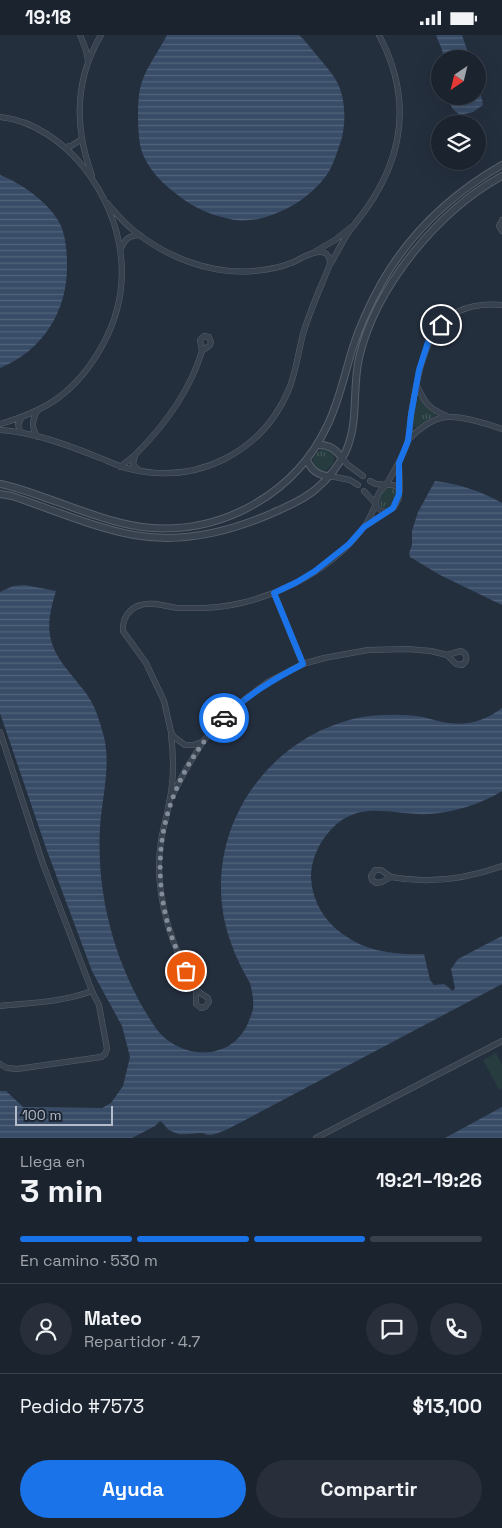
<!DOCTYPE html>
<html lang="es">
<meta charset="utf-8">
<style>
body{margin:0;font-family:"Space Grotesk",sans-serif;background:#282f3a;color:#f1f3f6;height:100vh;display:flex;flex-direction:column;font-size:19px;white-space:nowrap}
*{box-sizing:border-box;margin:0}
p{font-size:16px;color:#a0a4aa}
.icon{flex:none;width:28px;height:28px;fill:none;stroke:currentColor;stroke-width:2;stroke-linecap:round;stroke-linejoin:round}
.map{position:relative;height:1103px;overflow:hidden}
.drawer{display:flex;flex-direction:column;background:#1b232e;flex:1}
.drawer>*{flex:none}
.needle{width:32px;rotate:215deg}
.controls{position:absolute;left:431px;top:15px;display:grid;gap:10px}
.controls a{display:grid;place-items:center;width:55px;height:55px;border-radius:50%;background:#1b232e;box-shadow:0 5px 20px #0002,0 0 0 1px #39404a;font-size:25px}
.scale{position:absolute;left:15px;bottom:12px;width:98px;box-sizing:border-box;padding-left:5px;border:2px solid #b4bcc9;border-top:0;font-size:14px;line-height:18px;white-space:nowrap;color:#b4bcc9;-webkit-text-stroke:4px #1d2633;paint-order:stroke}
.pin{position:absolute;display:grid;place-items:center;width:42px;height:42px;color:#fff;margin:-21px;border:2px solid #fff;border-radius:50%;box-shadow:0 1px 5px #0007}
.courier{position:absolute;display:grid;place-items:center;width:50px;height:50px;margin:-25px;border:4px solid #1a73e8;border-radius:50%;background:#fff;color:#222;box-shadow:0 1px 6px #0007}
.overview em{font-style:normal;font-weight:600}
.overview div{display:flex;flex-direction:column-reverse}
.overview{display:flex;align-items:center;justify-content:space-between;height:85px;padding:0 20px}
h1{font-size:32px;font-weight:600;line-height:38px}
.bar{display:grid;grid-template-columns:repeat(4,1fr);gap:8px 5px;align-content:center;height:60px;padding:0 20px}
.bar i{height:6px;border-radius:4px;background:#39404a}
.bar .on{background:#1a73e8}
.bar p{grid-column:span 4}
.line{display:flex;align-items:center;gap:12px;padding:0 20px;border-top:1px solid #39404a}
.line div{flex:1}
.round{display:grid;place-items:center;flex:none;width:52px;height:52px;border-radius:26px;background:#282f3a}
.button{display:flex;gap:10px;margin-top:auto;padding:10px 20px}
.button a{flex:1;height:58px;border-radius:30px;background:#1a73e8;color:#fff;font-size:20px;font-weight:600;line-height:58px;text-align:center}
.button a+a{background:#282f3a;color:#f1f3f6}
.status{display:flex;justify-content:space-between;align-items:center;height:35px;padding:0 25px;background:#1b232e;direction:ltr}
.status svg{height:14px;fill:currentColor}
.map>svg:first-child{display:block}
.grass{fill:url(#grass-tufts)}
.pitch{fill:#263c3f}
.water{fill:url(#water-rules)}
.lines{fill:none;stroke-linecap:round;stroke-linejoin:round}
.minor-casing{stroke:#565f6c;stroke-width:6}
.tertiary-casing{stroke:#565f6c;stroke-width:8}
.minor{stroke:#38414e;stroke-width:5}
.tertiary{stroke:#38414e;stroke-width:6}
.done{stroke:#828b98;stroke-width:5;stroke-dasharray:0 9}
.route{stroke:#1a73e8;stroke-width:6}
</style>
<div class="status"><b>19:18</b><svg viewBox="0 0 49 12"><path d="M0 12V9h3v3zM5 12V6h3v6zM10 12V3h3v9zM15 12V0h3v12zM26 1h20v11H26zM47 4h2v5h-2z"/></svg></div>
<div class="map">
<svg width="502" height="1103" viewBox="0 0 502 1103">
<defs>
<pattern id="grass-tufts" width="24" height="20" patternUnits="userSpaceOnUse" patternTransform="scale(1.25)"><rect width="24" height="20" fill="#263c3f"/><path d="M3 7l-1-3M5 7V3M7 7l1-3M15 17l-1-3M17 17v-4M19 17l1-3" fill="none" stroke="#435659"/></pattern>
<pattern id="water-rules" width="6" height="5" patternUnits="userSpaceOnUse" patternTransform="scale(1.25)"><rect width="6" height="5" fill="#394c67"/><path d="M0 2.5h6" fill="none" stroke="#53647b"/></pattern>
</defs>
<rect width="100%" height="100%" fill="#242f3e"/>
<path class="grass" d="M416,362L420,363L426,372L436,378V380L416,393L412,390Z
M323,413C348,413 325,453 312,428C314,421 317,416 323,413Z
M392,452L396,453L397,456C396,464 393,472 385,473L381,472C378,462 382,454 392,452Z"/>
<path class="pitch" d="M496,1018L502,1030V1053L499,1055L483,1025Z"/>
<path class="water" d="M167,0H299C305,5 309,11 314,17C322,27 331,36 337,47C346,64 346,89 341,106C337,117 334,128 328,138C310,166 264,192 230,184C211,180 194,173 179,161C163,149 147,134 141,114C138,102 137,75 139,61C141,38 157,20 167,0Z
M436,0H462L470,24H444L442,15Z
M478,53L482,64L483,70L473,77L461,80C453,76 449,71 449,61H478Z
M0,140C21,148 48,167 59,187C66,200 67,217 67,232C67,277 42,316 0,333Z
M435,446C459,449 481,456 502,468V570L440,540L410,522L409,518L412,510V496L418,477Z
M25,550L56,556C44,595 47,611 73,642C80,651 88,659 93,670C98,679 101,692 104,702C111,732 102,762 100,792C96,862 116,934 155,992C178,1025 231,1028 248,988C250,983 252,979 253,974C254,965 252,956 250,948C236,924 225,898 222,870C212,781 275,698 363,682C382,679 404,679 423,682C428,683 433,685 438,686C463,692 482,688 502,673V756C481,769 455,777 430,779C391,781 358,762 328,798C318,810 312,824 311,839C311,865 324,886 344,900C368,917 395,920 424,919L430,945L434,950L444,949L453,956L455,953L451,934L458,924L502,901V949L249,1083C239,1088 219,1100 209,1100C206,1100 204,1098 201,1098C190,1098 181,1102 171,1096C166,1094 165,1089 160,1086L155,1091L132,1103H0V1056H6L23,1072L102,1073L111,1068L123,1051L130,1022L122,991L92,936L46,813L0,678V557L13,551Z
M502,1072V1103H445Z"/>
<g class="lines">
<g class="minor-casing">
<path id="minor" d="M80,0L86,15L88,26
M0,82C33,85 65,108 85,134C125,187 135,252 102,311C91,331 77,349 58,363C40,376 21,383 0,389
M66,112L71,111L82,104
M92,141C88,129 84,117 82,104C76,68 82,32 101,0
M502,185L499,191L502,196
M354,190C402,132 415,68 379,0
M121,214C124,204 130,200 140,200
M316,216L335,205L354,190L346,201L331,228
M204,301L209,302L211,307L210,310L202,316L200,305Z
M417,351C425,368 429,374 447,381
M37,376C32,386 31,393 38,402
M0,395C32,397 65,409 95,421C107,425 118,432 130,434C197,450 262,418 289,354C296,337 298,318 303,299C310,275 321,252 330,229C330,222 327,216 319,217C310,217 299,225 291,228C279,233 266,235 254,236C211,240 166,222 133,195C123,187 115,177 107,168
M21,398L18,390L21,383
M408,405C417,395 434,382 448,382C463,381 488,389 502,394
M135,420C165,390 190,356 202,316
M342,423L348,430L363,441
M399,429L400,455
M120,432L135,420L133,430L140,436
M330,441L350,445L358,450
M370,446L376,449L386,450C394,436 404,421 408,405C410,397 410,387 411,379C421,323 429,263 502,270
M386,450H393L399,453C401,463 395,476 384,477L377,473C374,464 379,456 386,450Z
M364,456L376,469C372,477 369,486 364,492C328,540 263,570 205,573C196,573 187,573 178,573C167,572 152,566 141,570C129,573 122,584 123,596L146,628L154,645L164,666L171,697L174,702L185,710H193L202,707L240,668L268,647L303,629L324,623L368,615L407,614L431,616L447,620
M365,491L387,477
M274,558L303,629
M461,616C468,619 468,626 462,630L456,629L447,620Z
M0,697L43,829L92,956C63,967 31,968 0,971
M171,700C174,723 174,746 169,768C167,781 163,793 161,806C153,857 171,910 196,955
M172,761L185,736L202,708
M375,835H381L391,842L382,847L376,848L372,845L371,841Z
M391,842C429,849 466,844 502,831
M196,955L208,963L209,967L205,972L201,973L196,969Z
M0,1029L7,1033L17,1034L101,1022L105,1019L107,1014L99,970L92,956
M316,1103L502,1006"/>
</g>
<g class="tertiary-casing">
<path id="tertiary" d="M318,410C329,409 336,414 342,423
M307,425C311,435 319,441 330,441
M0,449C15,452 29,457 43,462C79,474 114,490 152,493C225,498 296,457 327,391C340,365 345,336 354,309C361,288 371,267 382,247C411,197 453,158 502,130
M0,459L12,461C51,474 95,493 134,500C183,509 233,496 277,476C290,470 305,464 316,454C328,444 339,430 346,416C359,386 352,354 359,323C376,251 438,176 502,141"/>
</g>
<use href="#minor" class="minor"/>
<use href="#tertiary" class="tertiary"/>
</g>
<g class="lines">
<path class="done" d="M186,936C180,921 172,906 168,890C147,812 169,741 224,683"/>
<path class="route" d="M224,683C247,660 274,644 303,629L274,558L297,547L315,536L349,509L364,492L393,473L399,459V428L408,406L411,380L419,335L428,307L441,290"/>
</g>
</svg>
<div class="controls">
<a><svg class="needle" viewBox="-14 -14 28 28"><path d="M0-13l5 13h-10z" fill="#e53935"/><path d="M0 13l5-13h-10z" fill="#a0a4aa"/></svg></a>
<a><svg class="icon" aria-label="layers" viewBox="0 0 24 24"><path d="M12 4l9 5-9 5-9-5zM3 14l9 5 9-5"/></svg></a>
</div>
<div class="scale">100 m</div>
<div class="pin" style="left:186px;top:936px;background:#ea580c"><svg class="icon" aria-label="bag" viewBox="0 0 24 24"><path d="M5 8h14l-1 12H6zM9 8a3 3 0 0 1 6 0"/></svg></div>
<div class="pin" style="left:441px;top:290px;background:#1f2937"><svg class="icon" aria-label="home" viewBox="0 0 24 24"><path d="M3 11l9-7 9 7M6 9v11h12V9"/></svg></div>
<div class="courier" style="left:224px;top:683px"><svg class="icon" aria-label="car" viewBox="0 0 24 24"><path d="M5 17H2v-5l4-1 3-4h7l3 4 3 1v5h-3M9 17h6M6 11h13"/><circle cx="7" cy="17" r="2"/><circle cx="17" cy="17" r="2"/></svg></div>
</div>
<section class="drawer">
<div class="overview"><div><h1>3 min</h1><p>Llega en</p></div><em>19:21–19:26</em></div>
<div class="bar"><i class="on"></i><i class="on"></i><i class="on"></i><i></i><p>En camino · 530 m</p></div>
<div class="line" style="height:90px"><a class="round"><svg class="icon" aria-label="person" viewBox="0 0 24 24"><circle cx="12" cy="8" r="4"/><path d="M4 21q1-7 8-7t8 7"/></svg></a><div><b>Mateo</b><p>Repartidor · 4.7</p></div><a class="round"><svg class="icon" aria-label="chat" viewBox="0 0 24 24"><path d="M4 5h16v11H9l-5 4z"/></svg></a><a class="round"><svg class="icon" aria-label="phone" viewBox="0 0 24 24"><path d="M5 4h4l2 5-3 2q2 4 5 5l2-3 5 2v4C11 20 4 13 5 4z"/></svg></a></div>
<div class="line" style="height:65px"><div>Pedido #7573</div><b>$13,100</b></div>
<div class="button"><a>Ayuda</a><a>Compartir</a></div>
</section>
